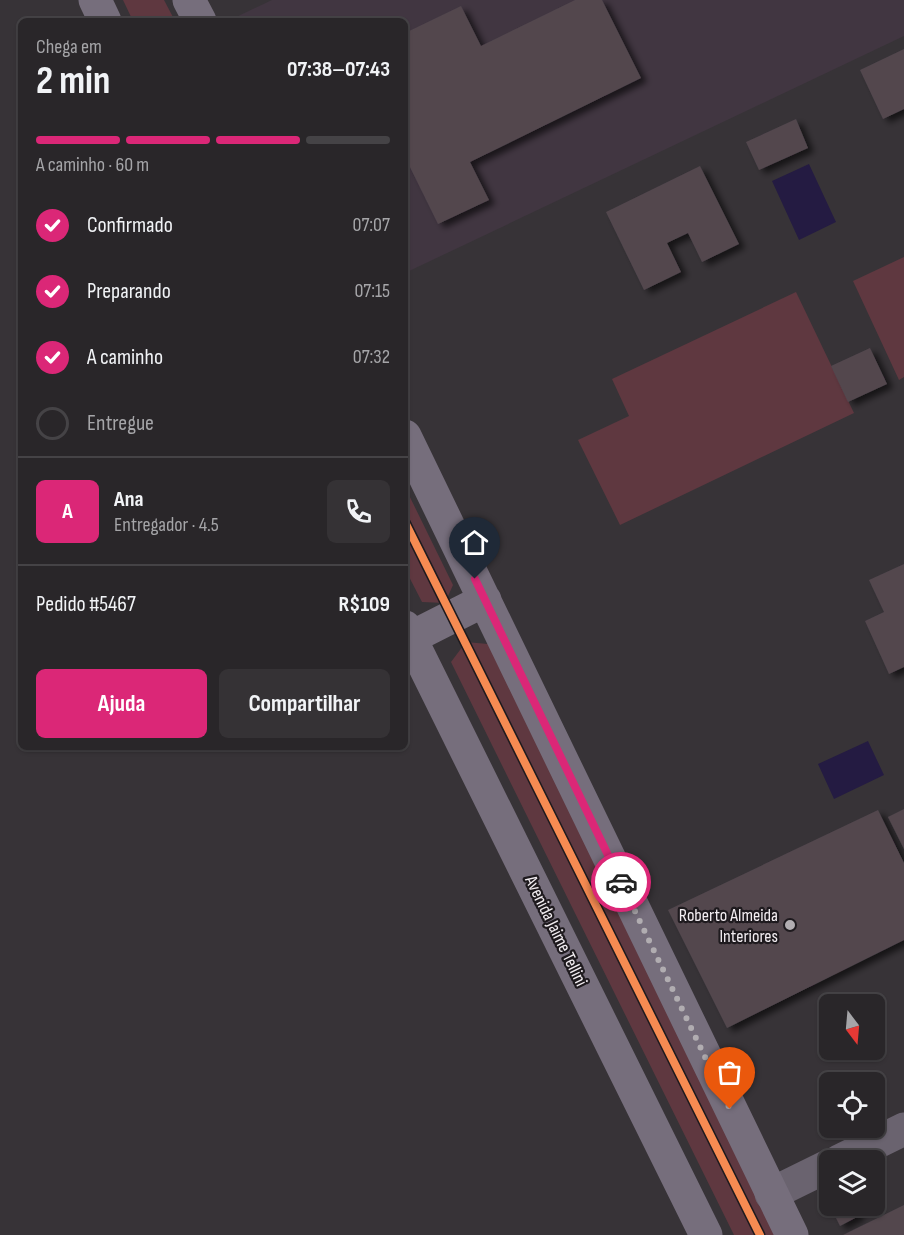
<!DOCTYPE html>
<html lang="pt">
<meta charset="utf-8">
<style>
body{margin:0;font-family:"Sofia Sans Condensed",sans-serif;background:#353235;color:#f1f3f6;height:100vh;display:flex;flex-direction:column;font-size:22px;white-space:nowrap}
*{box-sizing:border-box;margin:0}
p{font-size:20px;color:#a5a5a8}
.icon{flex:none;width:33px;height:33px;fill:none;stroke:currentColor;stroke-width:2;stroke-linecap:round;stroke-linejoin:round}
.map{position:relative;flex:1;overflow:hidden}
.panel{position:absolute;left:18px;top:18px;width:390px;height:732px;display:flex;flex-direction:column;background:#292629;border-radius:9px;box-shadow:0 2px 4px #0004,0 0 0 2px #454346}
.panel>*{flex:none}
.needle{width:39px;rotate:164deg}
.fabs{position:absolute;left:819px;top:994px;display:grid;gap:12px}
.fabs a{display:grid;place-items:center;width:66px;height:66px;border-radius:9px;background:#292629;box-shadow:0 2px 4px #0004,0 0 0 2px #454346;font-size:30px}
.pin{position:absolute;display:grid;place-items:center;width:51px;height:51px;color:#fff;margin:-62px -26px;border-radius:50% 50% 50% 0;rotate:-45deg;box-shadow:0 0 6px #0007}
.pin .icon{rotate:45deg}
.courier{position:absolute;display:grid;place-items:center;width:60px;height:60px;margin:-30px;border:4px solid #db2777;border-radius:50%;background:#fff;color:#222;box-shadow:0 2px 8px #0007}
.headline em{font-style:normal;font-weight:700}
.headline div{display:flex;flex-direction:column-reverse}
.headline{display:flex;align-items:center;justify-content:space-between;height:102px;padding:0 18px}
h1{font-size:39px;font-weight:700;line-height:45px}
.bar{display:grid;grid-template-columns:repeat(4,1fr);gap:9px 6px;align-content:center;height:72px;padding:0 18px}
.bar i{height:8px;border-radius:4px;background:#454346}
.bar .current{background:#db2777}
.bar p{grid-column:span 4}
.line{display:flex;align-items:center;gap:15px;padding:0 18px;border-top:2px solid #454346}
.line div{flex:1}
.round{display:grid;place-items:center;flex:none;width:63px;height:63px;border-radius:9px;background:#353235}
ol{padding:0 18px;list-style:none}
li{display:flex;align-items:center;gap:18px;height:66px}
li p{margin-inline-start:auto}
li .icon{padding:6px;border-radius:50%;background:#db2777;color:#fff;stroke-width:4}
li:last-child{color:#a5a5a8}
li i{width:33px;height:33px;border:3px solid #454346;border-radius:50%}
.primary-button{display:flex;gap:12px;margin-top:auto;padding:12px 18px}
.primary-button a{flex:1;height:69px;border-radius:9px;background:#db2777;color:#fff;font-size:24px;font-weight:700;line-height:69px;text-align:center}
.primary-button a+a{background:#353235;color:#f1f3f6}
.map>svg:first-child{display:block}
.built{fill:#413641}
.green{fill:#5f3840}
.water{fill:#241b42}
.building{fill:#52474e;filter:url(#shadow)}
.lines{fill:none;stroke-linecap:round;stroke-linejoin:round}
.minor{stroke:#6a636f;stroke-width:33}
.secondary{stroke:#766e7c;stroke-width:33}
.cycleway-casing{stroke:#1e1a1e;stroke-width:11}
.cycleway{stroke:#f68b52;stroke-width:8}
.done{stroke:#b1adb1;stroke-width:6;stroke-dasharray:0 10.8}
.route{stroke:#db2777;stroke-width:8}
.poi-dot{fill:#b1adb1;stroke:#1e1a1e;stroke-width:2}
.labels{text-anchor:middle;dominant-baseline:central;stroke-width:4.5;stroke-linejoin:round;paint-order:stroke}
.poi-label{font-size:18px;fill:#f3eef2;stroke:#1e1a1e;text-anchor:end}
.street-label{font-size:18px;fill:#f3eef2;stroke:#1e1a1e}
</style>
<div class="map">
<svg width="904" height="1235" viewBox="0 0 904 1235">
<defs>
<filter id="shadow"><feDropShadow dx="6" dy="4" stdDeviation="3" flood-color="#0009"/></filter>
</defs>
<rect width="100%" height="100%" fill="#373337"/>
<path class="built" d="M272,0H904V36L405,273V21H233L232,19Z"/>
<path class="green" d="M123,0H164L175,21H133Z
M904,257V377L899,380L853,281Z
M796,292L854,413L620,525L578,440L629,416L612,379Z
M405,487L453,585L445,603L422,602L405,569Z
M466,642L488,644L780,1235H734L451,662Z"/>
<path class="water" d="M809,164L836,222L799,240L772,181Z
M868,741L884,775L834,799L818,764Z"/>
<path class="building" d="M575,0H602L641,78L470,162L489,200L438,224L405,157V33L461,6L481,46Z
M904,49V109L883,119L860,70Z
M796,119L808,148L759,170L746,142Z
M700,166L739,244L702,262L688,233L667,243L681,272L644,290L606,212Z
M870,348L887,384L848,402L831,366Z
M904,564V667L889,674L865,621L884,612L869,580Z
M904,809V849L888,817Z
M878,810L904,863V940L727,1028L668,910Z
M830,1181V1205L820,1185Z
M904,1205V1235H843Z
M830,1206H854L859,1216L840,1226Z"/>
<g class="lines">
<path class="minor" d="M839,1161L904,1129
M771,1194L830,1165"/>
<path class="secondary" d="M95,0L105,21
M189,0L200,21
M405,436L792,1235
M405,627L706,1235
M410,638L485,600"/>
<g class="cycleway-casing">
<path id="cycleway" d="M405,522L760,1235"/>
</g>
<use href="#cycleway" class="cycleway"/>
</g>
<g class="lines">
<path class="done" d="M621,882L730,1109"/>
<path class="route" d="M475,579L621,882"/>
</g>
<circle class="poi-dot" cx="790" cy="925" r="6"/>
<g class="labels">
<g class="poi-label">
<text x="778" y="915">Roberto Almeida<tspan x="778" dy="21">Interiores</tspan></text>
</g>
<g class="street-label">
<text transform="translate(556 931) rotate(64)">Avenida Jaime Tellini</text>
</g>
</g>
</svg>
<div class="fabs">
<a><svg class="needle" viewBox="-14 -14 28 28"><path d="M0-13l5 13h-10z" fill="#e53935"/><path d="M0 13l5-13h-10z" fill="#a5a5a8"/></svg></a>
<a><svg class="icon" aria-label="locate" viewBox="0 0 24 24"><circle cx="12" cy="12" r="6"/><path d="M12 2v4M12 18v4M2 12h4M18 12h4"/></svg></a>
<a><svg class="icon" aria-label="layers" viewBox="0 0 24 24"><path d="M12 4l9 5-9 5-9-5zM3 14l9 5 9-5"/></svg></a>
</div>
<div class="pin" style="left:730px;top:1109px;background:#ea580c"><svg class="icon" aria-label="bag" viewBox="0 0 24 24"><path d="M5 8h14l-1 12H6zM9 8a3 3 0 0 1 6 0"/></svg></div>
<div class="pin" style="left:475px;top:579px;background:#1f2937"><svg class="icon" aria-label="home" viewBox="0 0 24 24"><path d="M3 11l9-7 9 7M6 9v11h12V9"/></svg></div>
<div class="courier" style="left:621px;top:882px"><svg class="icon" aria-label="car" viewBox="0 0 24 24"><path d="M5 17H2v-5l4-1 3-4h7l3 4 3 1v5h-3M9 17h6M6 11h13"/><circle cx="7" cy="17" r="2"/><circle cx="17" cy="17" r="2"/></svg></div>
<section class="panel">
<div class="headline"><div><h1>2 min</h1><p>Chega em</p></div><em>07:38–07:43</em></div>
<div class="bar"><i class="current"></i><i class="current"></i><i class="current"></i><i></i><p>A caminho · 60 m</p></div>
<ol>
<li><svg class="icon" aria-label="check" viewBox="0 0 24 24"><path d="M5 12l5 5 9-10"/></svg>Confirmado<p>07:07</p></li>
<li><svg class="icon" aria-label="check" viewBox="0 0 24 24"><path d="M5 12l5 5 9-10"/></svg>Preparando<p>07:15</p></li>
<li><svg class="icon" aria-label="check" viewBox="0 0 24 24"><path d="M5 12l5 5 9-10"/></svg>A caminho<p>07:32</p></li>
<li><i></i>Entregue</li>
</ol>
<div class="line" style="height:108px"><b class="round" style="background:#db2777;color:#fff">A</b><div><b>Ana</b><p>Entregador · 4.5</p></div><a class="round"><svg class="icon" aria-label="phone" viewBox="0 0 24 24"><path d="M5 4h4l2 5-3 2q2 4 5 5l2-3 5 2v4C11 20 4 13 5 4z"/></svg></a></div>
<div class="line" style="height:78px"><div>Pedido #5467</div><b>R$109</b></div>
<div class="primary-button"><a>Ajuda</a><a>Compartilhar</a></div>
</section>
</div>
